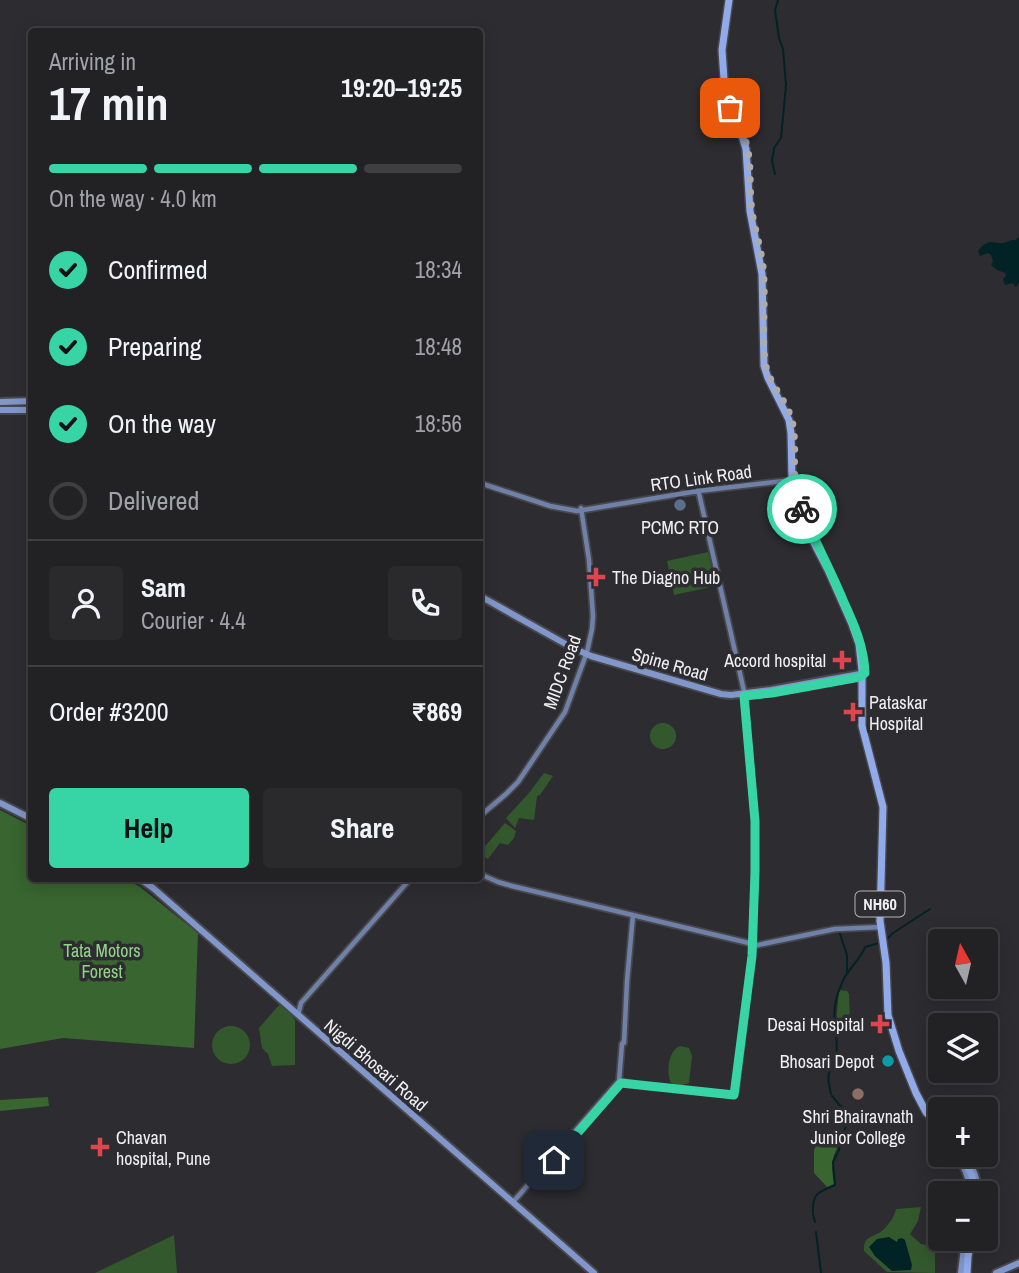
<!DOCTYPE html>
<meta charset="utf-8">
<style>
body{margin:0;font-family:"Archivo Narrow",sans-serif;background:#2a292c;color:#f1f3f6;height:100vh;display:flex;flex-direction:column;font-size:26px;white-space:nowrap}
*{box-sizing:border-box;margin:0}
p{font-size:23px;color:#a2a3a6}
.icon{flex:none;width:38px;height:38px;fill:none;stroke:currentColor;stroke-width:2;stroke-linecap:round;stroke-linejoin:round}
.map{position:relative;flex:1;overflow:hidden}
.sheet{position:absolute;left:28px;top:28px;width:455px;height:854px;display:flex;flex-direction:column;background:#222124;border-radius:7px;box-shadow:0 4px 18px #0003,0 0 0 2px #3f3e41}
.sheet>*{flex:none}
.needle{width:46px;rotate:352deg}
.buttons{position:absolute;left:928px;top:929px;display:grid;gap:14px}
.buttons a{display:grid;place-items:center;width:70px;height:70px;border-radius:7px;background:#222124;box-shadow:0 4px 18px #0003,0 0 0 2px #3f3e41;font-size:35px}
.pin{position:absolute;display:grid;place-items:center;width:60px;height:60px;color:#fff;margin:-30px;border-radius:14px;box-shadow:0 4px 10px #0006}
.courier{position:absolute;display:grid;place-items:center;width:70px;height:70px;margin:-35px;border:5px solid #37d4a6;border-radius:50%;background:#fff;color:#222;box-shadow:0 2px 9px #0007}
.overview em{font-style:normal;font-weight:700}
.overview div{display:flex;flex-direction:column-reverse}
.overview{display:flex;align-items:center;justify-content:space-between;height:119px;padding:0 21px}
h1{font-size:46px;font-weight:700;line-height:52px}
.bar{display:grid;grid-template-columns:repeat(4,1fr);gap:10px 7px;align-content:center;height:84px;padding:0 21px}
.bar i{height:9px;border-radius:5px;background:#3f3e41}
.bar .on{background:#37d4a6}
.bar p{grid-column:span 4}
.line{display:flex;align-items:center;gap:18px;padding:0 21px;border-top:2px solid #3f3e41}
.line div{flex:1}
.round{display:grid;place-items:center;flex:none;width:74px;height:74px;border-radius:7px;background:#2a292c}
ol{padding:0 21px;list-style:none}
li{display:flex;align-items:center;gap:21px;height:77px}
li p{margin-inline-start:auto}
li .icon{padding:7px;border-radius:50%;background:#37d4a6;color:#111;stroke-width:4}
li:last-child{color:#a2a3a6}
li i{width:38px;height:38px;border:4px solid #3f3e41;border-radius:50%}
.button{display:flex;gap:14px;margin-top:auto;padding:14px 21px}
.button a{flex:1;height:80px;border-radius:7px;background:#37d4a6;color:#111;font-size:28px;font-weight:700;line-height:80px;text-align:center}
.button a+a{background:#2a292c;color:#f1f3f6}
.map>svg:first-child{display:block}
.green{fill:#34582e}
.forest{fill:#386530}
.water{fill:#012325}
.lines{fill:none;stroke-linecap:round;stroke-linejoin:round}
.stream{stroke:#012325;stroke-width:2}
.secondary-casing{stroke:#48474b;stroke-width:8}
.primary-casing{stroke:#48474b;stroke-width:10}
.highway-casing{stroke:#48474b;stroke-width:10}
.secondary{stroke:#6f80a9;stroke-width:4.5}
.primary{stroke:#8197cb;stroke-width:6}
.highway{stroke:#91abea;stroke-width:7}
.done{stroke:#acabad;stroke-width:7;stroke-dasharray:0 12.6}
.route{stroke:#37d4a6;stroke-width:9}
.service-dot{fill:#5c6f8a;stroke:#2d2c30;stroke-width:2.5}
.health-dot{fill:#e0444e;stroke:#2d2c30;stroke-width:2.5}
.culture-dot{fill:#0f9aa8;stroke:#2d2c30;stroke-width:2.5}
.education-dot{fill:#8d6e63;stroke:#2d2c30;stroke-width:2.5}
.labels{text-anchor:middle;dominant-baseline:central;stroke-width:7;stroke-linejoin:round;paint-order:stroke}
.shield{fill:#2d2c30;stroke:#b6b4b7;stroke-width:2}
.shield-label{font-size:16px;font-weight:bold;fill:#f0eff1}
.street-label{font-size:18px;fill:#f0eff1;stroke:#2d2c30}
.poi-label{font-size:18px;fill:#f0eff1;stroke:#2d2c30;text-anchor:start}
.park-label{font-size:18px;fill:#92d486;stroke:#2d2c30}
</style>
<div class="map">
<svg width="1019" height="1273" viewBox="0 0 1019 1273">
<rect width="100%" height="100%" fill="#2d2c30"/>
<path class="green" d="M708,552L716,586L674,595L667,561Z
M650 736a13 13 0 1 1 26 0a13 13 0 1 1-26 0Z
M544,773L553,776L540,795L537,796L534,820L519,818L515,828L506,818L529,793Z
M505,823L516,831L514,838L508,845L500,843L488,859L480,855V852Z
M839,990L847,991L849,994L850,1022L836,1025Z
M279,1005L287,1009L295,1020V1065L272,1066L268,1054L262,1048L259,1028Z
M212 1045a19 19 0 1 1 38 0a19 19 0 1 1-38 0Z
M680,1046L689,1048L692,1056L689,1083L678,1086L671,1083C666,1072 668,1051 680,1046Z
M921,1207L918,1221L910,1234L921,1244L931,1246L935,1252V1273L887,1272L864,1251C863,1235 874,1238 883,1230C889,1224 894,1218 896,1209Z
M174,1235L177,1273H95Z"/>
<path class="forest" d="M0,810L31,826L32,878L125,879L140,887L198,933L194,1048L63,1038L0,1049Z
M48,1097L49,1106L0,1111V1100Z
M834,1133L840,1135C840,1145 835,1150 833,1159C831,1167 833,1176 834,1184L827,1187L814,1173V1150L817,1142Z"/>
<path class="water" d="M1019,237V283L1016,287L1013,283L1005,285L1003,279L1006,276L1005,273L997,270L991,265L993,261L991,255L988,253L980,256L978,251C991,234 996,249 1011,240H1015Z
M889,1237L897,1242L898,1239L902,1238L905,1240L912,1265L911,1270L892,1271L875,1256L869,1247L877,1239Z"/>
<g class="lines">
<path class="stream" d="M775,174L772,161L774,148L781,138L786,85L783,49L779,38L775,10L778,0
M839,931L847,955V972
M885,941L893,933L930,909
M831,1094C830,1088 827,1080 829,1073C832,1068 835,1065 836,1059C838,1046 836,1033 835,1021C833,1009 837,994 842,983C847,969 860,961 865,947L879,943
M832,1096L848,1115L845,1129
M813,1212C812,1192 820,1192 835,1185L833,1162L839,1150L841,1137L844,1131
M813,1214L815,1222
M816,1232L821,1273"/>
<g class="secondary-casing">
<path id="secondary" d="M480,483L550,506L577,511L698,491L792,480
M480,816L506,794L518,782L565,712L587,652L592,629L593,616L589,560L581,508
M480,874L498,882L512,886L753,944
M753,946L835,929L882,927
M298,1015L301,1003L411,878
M624,1043L627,981L633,915
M619,1081L643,1086L734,1095L736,1091L752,956L755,872V821L744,691L698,489
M513,1202L619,1081L622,1044L624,1041"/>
</g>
<g class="primary-casing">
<path id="primary" d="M0,402L32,401
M0,410H32
M480,596L571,647L591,656L721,694L731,695L771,690L860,674L864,671
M0,803L32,819
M139,878L153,888L594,1273
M958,1155L966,1172L971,1188
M967,1155L975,1175L980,1194
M961,1273L965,1239
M996,1273L1019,1263"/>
</g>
<g class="highway-casing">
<path id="highway" d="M729,0L722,50L725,94L728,109L742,136L746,149L750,211L762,274L764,366L768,378L789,420L791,433L792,480L796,498L814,543L829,572L852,624L859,644L862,670V726L883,807L880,921L886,963L888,1015L899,1051L916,1093L926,1112L940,1127
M962,1155L972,1176L975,1194
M967,1273L968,1257L971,1239"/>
</g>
<use href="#secondary" class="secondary"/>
<use href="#primary" class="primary"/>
<use href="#highway" class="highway"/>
</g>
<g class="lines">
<path class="done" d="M730,108C736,120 743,130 746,142C753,167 748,193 753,217C757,238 764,259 764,281C765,307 762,335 765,361C768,385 789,401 793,425C798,455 789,479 802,509"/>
<path class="route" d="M554,1160L621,1083L734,1095L752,956L755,872V821L744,696L772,693L860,677L865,673C864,646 854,624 843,600C830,569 814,540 802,509"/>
</g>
<circle class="service-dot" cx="680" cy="505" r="7"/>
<g class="health-dot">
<path d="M592.5 566.5h7v7h7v7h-7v7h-7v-7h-7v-7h7z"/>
<path d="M838.5 649.5h7v7h7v7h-7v7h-7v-7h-7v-7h7z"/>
<path d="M849.5 701.5h7v7h7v7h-7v7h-7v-7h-7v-7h7z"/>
<path d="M876.5 1013.5h7v7h7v7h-7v7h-7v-7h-7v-7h7z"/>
<path d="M96.5 1136.5h7v7h7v7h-7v7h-7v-7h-7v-7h7z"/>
</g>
<circle class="culture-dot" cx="888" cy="1061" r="7"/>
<circle class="education-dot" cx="858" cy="1094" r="7"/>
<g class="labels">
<rect class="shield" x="855.5" y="891.5" width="49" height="25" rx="5"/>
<g class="shield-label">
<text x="880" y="904">NH60</text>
</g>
<g class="street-label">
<text transform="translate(701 478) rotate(-8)">RTO Link Road</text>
<text transform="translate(670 664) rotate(16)">Spine Road</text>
<text transform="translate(562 672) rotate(-70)">MIDC Road</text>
<text transform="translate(376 1065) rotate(41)">Nigdi Bhosari Road</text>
</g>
<g class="poi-label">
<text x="680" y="527" text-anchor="middle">PCMC RTO</text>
<text x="612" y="577">The Diagno Hub</text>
<text x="826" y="660" text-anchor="end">Accord hospital</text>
<text x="869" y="702">Pataskar<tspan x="869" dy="21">Hospital</tspan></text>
<text x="864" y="1024" text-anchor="end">Desai Hospital</text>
<text x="874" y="1061" text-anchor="end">Bhosari Depot</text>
<text x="858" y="1116" text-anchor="middle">Shri Bhairavnath<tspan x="858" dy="21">Junior College</tspan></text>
<text x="116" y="1137">Chavan<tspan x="116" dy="21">hospital, Pune</tspan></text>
</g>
<g class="park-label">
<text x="102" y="950">Tata Motors<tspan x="102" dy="21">Forest</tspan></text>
</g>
</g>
</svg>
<div class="buttons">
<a><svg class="needle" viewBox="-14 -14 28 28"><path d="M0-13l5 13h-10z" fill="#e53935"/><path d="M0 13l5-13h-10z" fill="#a2a3a6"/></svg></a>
<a><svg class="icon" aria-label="layers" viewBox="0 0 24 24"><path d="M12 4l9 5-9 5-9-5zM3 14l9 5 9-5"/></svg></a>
<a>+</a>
<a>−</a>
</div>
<div class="pin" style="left:730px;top:108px;background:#ea580c"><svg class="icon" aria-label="bag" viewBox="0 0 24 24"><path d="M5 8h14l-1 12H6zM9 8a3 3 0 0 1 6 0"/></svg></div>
<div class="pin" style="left:554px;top:1160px;background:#1f2937"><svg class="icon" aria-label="home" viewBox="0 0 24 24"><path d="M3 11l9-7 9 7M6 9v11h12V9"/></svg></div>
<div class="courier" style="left:802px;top:509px"><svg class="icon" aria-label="bike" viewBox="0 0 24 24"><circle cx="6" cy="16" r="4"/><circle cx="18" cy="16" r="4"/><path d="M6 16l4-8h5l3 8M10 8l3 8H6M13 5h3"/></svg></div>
<section class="sheet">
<div class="overview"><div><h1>17 min</h1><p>Arriving in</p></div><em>19:20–19:25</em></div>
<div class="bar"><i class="on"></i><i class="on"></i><i class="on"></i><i></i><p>On the way · 4.0 km</p></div>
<ol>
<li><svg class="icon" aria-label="check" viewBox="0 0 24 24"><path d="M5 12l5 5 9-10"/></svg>Confirmed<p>18:34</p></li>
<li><svg class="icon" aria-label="check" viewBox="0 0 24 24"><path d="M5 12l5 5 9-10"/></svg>Preparing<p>18:48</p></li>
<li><svg class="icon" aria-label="check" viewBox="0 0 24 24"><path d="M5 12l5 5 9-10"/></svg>On the way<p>18:56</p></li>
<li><i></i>Delivered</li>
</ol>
<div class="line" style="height:126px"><a class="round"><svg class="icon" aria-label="person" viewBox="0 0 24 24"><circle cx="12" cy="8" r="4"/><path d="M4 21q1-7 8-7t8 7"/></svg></a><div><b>Sam</b><p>Courier · 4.4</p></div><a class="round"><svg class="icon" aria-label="phone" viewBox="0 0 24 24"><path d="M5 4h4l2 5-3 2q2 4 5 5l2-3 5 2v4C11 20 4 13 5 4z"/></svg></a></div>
<div class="line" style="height:91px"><div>Order #3200</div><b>₹869</b></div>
<div class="button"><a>Help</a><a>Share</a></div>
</section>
</div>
